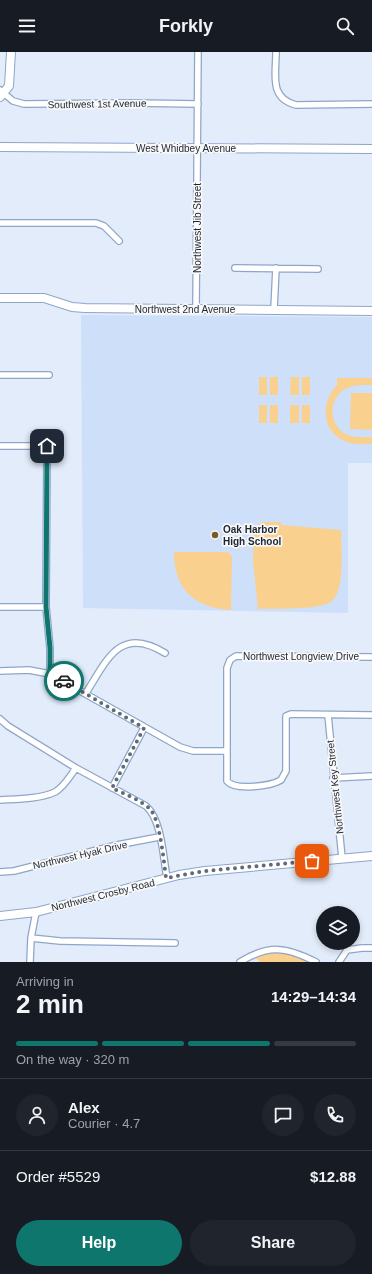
<!DOCTYPE html>
<meta charset="utf-8">
<style>
body{margin:0;font-family:Helvetica,sans-serif;background:#20242c;color:#f1f3f6;height:100vh;display:flex;flex-direction:column;font-size:15px;white-space:nowrap}
*{box-sizing:border-box;margin:0}
p{font-size:13px;color:#9ea1a6}
.icon{flex:none;width:22px;height:22px;fill:none;stroke:currentColor;stroke-width:2;stroke-linecap:round;stroke-linejoin:round}
.map{position:relative;height:910px;overflow:hidden}
.details{display:flex;flex-direction:column;background:#171b24;flex:1}
.details>*{flex:none}
.buttons{position:absolute;left:316px;top:854px;display:grid;gap:8px}
.buttons a{display:grid;place-items:center;width:44px;height:44px;border-radius:50%;background:#171b24;box-shadow:0 2px 6px #0003;font-size:20px}
.pin{position:absolute;display:grid;place-items:center;width:34px;height:34px;color:#fff;margin:-17px;border-radius:8px;box-shadow:0 2px 6px #0006}
.courier{position:absolute;display:grid;place-items:center;width:40px;height:40px;margin:-20px;border:3px solid #0f766e;border-radius:50%;background:#fff;color:#222;box-shadow:0 1px 5px #0007}
.summary em{font-style:normal;font-weight:700}
.summary div{display:flex;flex-direction:column-reverse}
.summary{display:flex;align-items:center;justify-content:space-between;height:68px;padding:0 16px}
h1{font-size:26px;font-weight:700;line-height:30px}
.bar{display:grid;grid-template-columns:repeat(4,1fr);gap:6px 4px;align-content:center;height:48px;padding:0 16px}
.bar i{height:5px;border-radius:3px;background:#363941}
.bar .on{background:#0f766e}
.bar p{grid-column:span 4}
.line{display:flex;align-items:center;gap:10px;padding:0 16px;border-top:1px solid #363941}
.line div{flex:1}
.round{display:grid;place-items:center;flex:none;width:42px;height:42px;border-radius:21px;background:#20242c}
.primary-button{display:flex;gap:8px;margin-top:auto;padding:8px 16px}
.primary-button a{flex:1;height:46px;border-radius:24px;background:#0f766e;color:#fff;font-size:16px;font-weight:700;line-height:46px;text-align:center}
.primary-button a+a{background:#20242c;color:#f1f3f6}
header{display:flex;justify-content:space-between;align-items:center;height:52px;padding:0 16px;background:#171b24;font-size:18px;font-weight:700}
.map>svg:first-child{display:block}
.built{fill:#cedff9}
.green{fill:#fad08e}
.lines{fill:none;stroke-linecap:round;stroke-linejoin:round}
.street-casing{stroke:#8fa6c9;stroke-width:8}
.secondary-casing{stroke:#8fa6c9;stroke-width:10}
.street{stroke:#fff;stroke-width:5.5}
.secondary{stroke:#fff;stroke-width:8}
.done{stroke:#616b78;stroke-width:4;stroke-dasharray:0 7.2}
.route{stroke:#0f766e;stroke-width:5}
.poi-dot{fill:#775b2e;stroke:#f8f8f8;stroke-width:1.5}
.labels{text-anchor:middle;dominant-baseline:central;stroke-width:3.5;stroke-linejoin:round;paint-order:stroke}
.street-label{font-size:10px;fill:#1c2532;stroke:#f8f8f8}
.poi-label{font-size:10px;font-weight:bold;fill:#1c2532;stroke:#f8f8f8;text-anchor:start}
</style>
<header><svg class="icon" aria-label="menu" viewBox="0 0 24 24"><path d="M4 6h16M4 12h16M4 18h16"/></svg>Forkly<svg class="icon" aria-label="search" viewBox="0 0 24 24"><circle cx="10" cy="10" r="6"/><path d="M15 15l6 6"/></svg></header>
<div class="map">
<svg width="372" height="910" viewBox="0 0 372 910">
<rect width="100%" height="100%" fill="#e2ecfa"/>
<path class="built" d="M81,263L372,265V411H348V561L83,556Z"/>
<path class="green" d="M259,325H267V343H259Z
M270,325H278V343H270Z
M291,325H299V343H290Z
M302,325H310V343H302Z
M337,326H372V333C363,333 353,332 345,337C327,348 329,374 347,383C355,386 364,385 372,385V392C364,392 355,393 347,390C321,381 320,350 337,333Z
M351,341H372V378L350,377Z
M259,353H267V371H259Z
M270,353H278V371H270Z
M290,353H299V371H290Z
M302,353H310V371H302Z
M261,470H281V473L341,478C341,495 345,535 333,548C324,559 273,556 258,557L253,509L254,477Z
M174,500H228L232,505L231,558C195,556 174,538 174,500Z
M275,897L316,910H260L252,903Z"/>
<g class="lines">
<g class="street-casing">
<path id="street" d="M276,0C276,23 269,46 296,53L372,52
M0,38L13,49L24,52L134,51L198,52
M0,171H96L104,174L119,189
M235,216L318,217
M196,257L198,0
M274,257L276,216
M0,323H49
M0,394H47L46,555L50,596V622
M0,555H46
M372,605L236,604L230,608L227,616V729C235,739 271,734 281,728L286,719V664L291,662L372,663
M0,619L29,618L50,622L180,695L193,699H227
M86,641C107,608 120,573 165,601
M328,663L342,806
M0,667L8,674L76,716L146,754C162,768 163,805 167,826
M333,726L372,724
M112,736L144,676
M0,748C17,747 40,747 55,740C64,735 70,724 76,716
M0,820L14,819L117,793L159,785
M31,886L60,889L175,891
M30,910L31,886L36,860
M240,910C269,892 287,895 316,910
M339,910L347,898L362,896H372"/>
</g>
<g class="secondary-casing">
<path id="secondary" d="M0,45L9,34L11,0
M0,95L372,97
M0,246H44L72,255L85,256L372,259
M0,864L36,860L179,823L205,819L372,804"/>
</g>
<use href="#street" class="street"/>
<use href="#secondary" class="secondary"/>
</g>
<g class="lines">
<path class="done" d="M64,629L144,676L112,736C124,742 141,748 150,757C160,767 164,811 166,826L205,819L312,809"/>
<path class="route" d="M47,394L46,555L50,596V622L64,629"/>
</g>
<circle class="poi-dot" cx="215" cy="483" r="4"/>
<g class="labels">
<g class="street-label">
<text transform="translate(97 52) rotate(-1)">Southwest 1st Avenue</text>
<text x="186" y="96">West Whidbey Avenue</text>
<text transform="translate(197 176) rotate(-90)">Northwest Jib Street</text>
<text x="185" y="257">Northwest 2nd Avenue</text>
<text x="301" y="604">Northwest Longview Drive</text>
<text transform="translate(335 735) rotate(-96)">Northwest Key Street</text>
<text transform="translate(80 803) rotate(-13)">Northwest Hyak Drive</text>
<text transform="translate(103 843) rotate(-14)">Northwest Crosby Road</text>
</g>
<g class="poi-label">
<text x="223" y="477">Oak Harbor<tspan x="223" dy="12">High School</tspan></text>
</g>
</g>
</svg>
<div class="buttons">
<a><svg class="icon" aria-label="layers" viewBox="0 0 24 24"><path d="M12 4l9 5-9 5-9-5zM3 14l9 5 9-5"/></svg></a>
</div>
<div class="pin" style="left:312px;top:809px;background:#ea580c"><svg class="icon" aria-label="bag" viewBox="0 0 24 24"><path d="M5 8h14l-1 12H6zM9 8a3 3 0 0 1 6 0"/></svg></div>
<div class="pin" style="left:47px;top:394px;background:#1f2937"><svg class="icon" aria-label="home" viewBox="0 0 24 24"><path d="M3 11l9-7 9 7M6 9v11h12V9"/></svg></div>
<div class="courier" style="left:64px;top:629px"><svg class="icon" aria-label="car" viewBox="0 0 24 24"><path d="M5 17H2v-5l4-1 3-4h7l3 4 3 1v5h-3M9 17h6M6 11h13"/><circle cx="7" cy="17" r="2"/><circle cx="17" cy="17" r="2"/></svg></div>
</div>
<section class="details">
<div class="summary"><div><h1>2 min</h1><p>Arriving in</p></div><em>14:29–14:34</em></div>
<div class="bar"><i class="on"></i><i class="on"></i><i class="on"></i><i></i><p>On the way · 320 m</p></div>
<div class="line" style="height:72px"><a class="round"><svg class="icon" aria-label="person" viewBox="0 0 24 24"><circle cx="12" cy="8" r="4"/><path d="M4 21q1-7 8-7t8 7"/></svg></a><div><b>Alex</b><p>Courier · 4.7</p></div><a class="round"><svg class="icon" aria-label="chat" viewBox="0 0 24 24"><path d="M4 5h16v11H9l-5 4z"/></svg></a><a class="round"><svg class="icon" aria-label="phone" viewBox="0 0 24 24"><path d="M5 4h4l2 5-3 2q2 4 5 5l2-3 5 2v4C11 20 4 13 5 4z"/></svg></a></div>
<div class="line" style="height:52px"><div>Order #5529</div><b>$12.88</b></div>
<div class="primary-button"><a>Help</a><a>Share</a></div>
</section>
